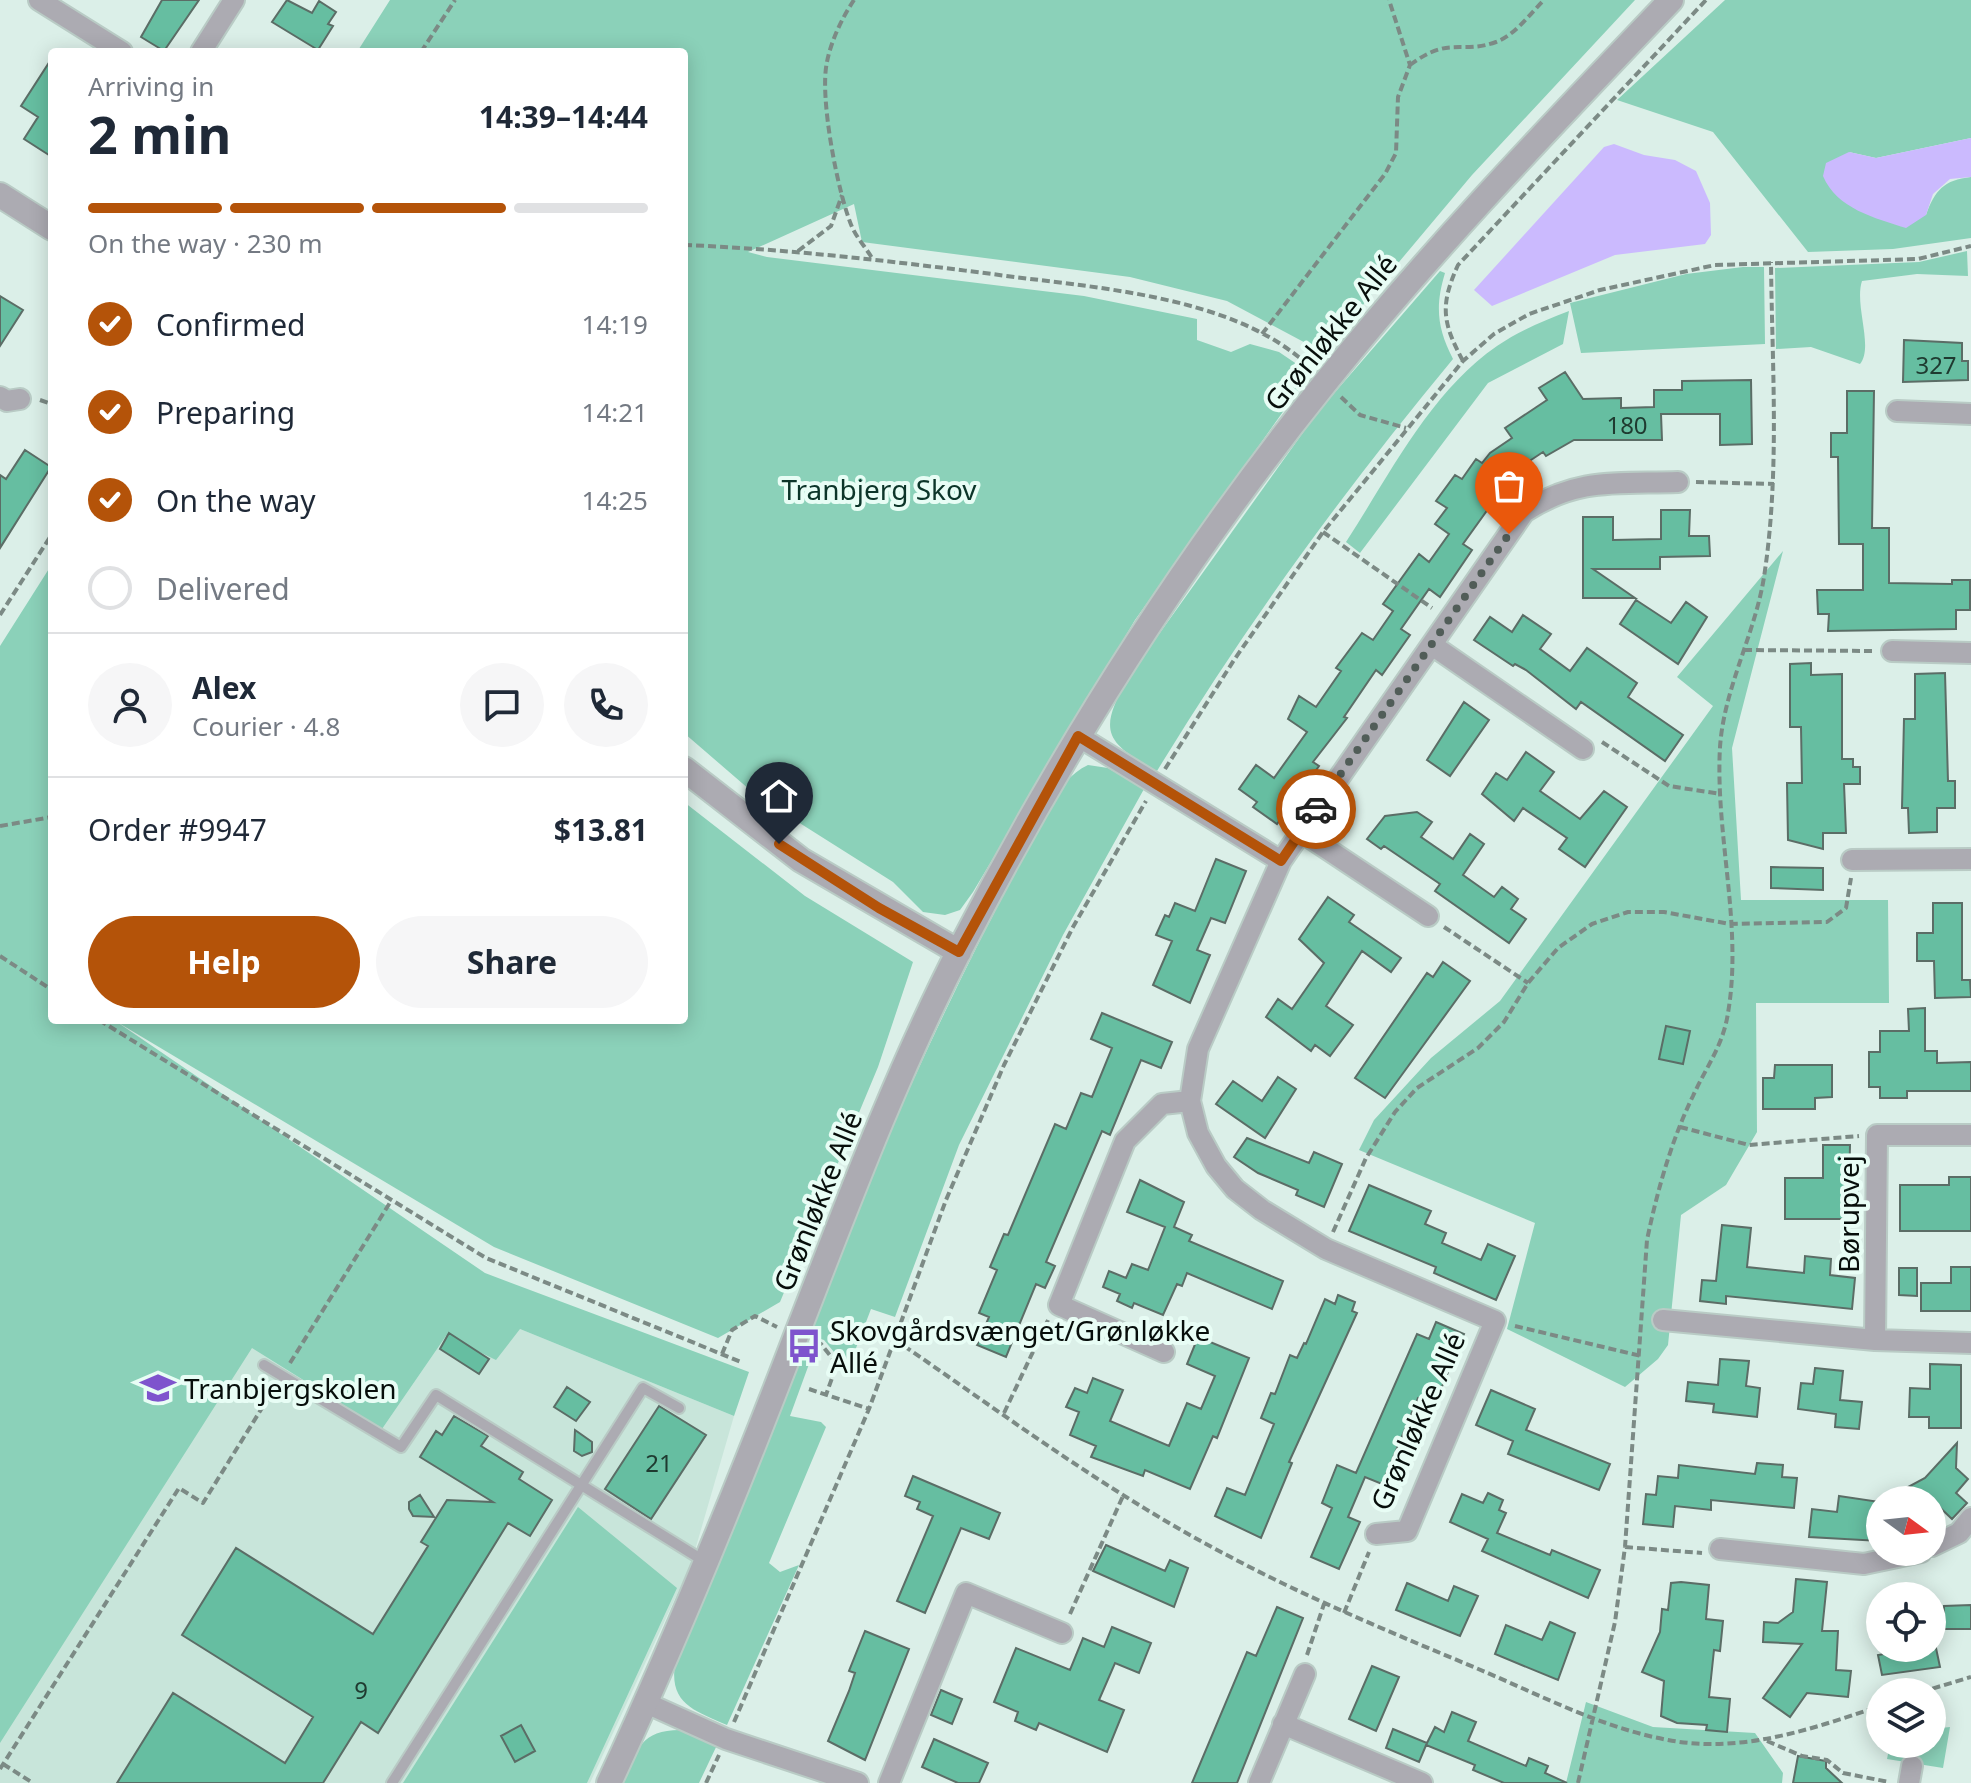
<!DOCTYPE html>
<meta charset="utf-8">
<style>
body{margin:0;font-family:"Noto Sans",sans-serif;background:#f6f6f7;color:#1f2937;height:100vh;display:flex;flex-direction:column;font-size:30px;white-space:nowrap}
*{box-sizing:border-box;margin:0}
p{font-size:26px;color:#747a83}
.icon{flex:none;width:44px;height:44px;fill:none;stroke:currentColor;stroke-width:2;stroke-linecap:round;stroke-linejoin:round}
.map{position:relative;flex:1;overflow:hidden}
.details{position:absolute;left:48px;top:48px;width:640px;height:976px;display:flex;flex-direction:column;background:#fff;border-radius:8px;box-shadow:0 4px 20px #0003}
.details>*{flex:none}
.needle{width:52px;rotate:105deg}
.fabs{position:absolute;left:1866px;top:1486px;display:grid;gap:16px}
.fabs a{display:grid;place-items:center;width:80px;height:80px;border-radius:50%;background:#fff;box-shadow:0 4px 20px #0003;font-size:40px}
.pin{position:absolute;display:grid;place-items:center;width:68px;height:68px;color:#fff;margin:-82px -34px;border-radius:50% 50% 50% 0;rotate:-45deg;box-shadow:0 0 8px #0007}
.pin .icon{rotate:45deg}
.courier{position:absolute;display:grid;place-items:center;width:80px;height:80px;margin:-40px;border:6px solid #b45309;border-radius:50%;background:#fff;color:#222;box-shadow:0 2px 10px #0007}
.head em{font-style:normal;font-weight:700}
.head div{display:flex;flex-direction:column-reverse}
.head{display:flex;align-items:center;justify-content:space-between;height:136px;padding:0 40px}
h1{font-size:52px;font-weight:700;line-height:60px}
.bar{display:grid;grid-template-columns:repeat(4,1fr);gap:12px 8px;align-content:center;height:96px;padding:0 40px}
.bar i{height:10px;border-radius:6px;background:#e0e1e3}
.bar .current{background:#b45309}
.bar p{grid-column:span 4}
.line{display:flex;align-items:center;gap:20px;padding:0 40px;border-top:2px solid #e0e1e3}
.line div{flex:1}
.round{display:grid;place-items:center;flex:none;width:84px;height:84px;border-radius:42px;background:#f6f6f7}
ol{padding:0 40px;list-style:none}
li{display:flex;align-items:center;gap:24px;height:88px}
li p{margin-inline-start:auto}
li .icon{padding:8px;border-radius:50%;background:#b45309;color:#fff;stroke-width:4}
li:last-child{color:#747a83}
li i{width:44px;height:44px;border:4px solid #e0e1e3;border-radius:50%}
.primary-button{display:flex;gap:16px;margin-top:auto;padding:16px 40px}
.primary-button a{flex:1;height:92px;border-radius:48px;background:#b45309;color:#fff;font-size:32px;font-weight:700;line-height:92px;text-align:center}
.primary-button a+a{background:#f6f6f7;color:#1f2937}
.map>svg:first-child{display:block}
.built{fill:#c8e5da}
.green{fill:#8bd1b9}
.water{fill:#cbbafe}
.building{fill:#66bea1;stroke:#5b6d66;stroke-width:2}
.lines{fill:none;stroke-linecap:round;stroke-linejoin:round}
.service-casing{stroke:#b9cbc5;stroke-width:14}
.minor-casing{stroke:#b9cbc5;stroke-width:24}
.tertiary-casing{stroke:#b9cbc5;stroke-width:28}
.path{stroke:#7c8a85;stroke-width:4;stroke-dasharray:8 4;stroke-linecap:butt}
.service{stroke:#acabb2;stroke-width:10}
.minor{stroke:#acabb2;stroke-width:20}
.tertiary{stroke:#acabb2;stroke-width:24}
.done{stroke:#515d58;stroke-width:8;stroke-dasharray:0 14.4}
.route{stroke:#b45309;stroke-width:10}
.labels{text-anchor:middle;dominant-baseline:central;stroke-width:8;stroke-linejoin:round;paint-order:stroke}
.number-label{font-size:24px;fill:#1f3a30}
.street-label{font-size:28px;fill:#070e0b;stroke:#e8fdf5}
.park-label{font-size:28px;fill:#0c3529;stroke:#e8fdf5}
.poi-label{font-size:28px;fill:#070e0b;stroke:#e8fdf5;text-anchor:start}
</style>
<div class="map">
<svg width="1971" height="1783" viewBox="0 0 1971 1783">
<rect width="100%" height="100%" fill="#dbefe8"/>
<path class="built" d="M0,1022L382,1429L446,1336L520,1329L734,1416L691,1564L590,1783H0Z"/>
<path class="green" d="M390,0H1635L1472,175L1331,343L1315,348L1227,301L1130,277L862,242L854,204L748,252L767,257L1084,296L1197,319V340L1231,352L1250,344L1279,352L1304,369L1297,392L1135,620L973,892L960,910L945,915L923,912L893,882L757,796L684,733V52H357Z
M1725,0H1971V138L1876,158L1849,152L1926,215C1935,190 1944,180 1971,177V238L1893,249L1808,252L1713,132L1617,100Z
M1967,251L1968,276L1917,274L1862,281C1854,305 1874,347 1860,364L1811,347L1776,349L1775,268L1919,262Z
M1743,267H1764L1765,344L1581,353L1570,303L1686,274Z
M1440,271L1445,273C1435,306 1437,328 1453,359C1345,489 1245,626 1157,771C1102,741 1099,730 1129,676L1317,413Z
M1569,311L1563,344L1488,383L1360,553L1346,542C1389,476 1430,392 1497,346C1519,331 1543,321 1569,311Z
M1783,551L1732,748L1741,900H1888L1889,1003H1756L1757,1132L1726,1185L1681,1215L1668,1345L1658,1359L1625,1387L1507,1329L1535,1223L1359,1150L1374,1120L1431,1058L1500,1001L1713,706L1677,677Z
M52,564V1020H684V802L805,896L913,962L878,1067L780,1302L718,1338L494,1247L117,1022L485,1273L749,1372L734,1416L520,1329L496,1360L446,1336L382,1429L252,1348L0,1743V646Z
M1088,765L1108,768L1144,789L1063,935L959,1145L895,1317L871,1309L848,1369L824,1340L806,1334C870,1175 936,1019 1018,868C1035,836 1054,780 1088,765Z
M807,1342L816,1345L790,1416L821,1422L826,1427L769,1563L780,1572L799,1565L727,1725C695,1711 669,1704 675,1664Z
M578,1507L677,1588L587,1783H403Z
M1586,1702L1653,1727L1755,1733L1783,1773L1782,1783H1566Z
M1950,1727L1943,1768L1887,1759L1890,1744H1932V1729Z
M680,1730L718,1743L699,1783H620C637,1751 640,1730 680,1730Z"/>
<path class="water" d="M1971,138V177L1950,179L1933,194L1926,215L1906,228C1875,218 1837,209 1823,176L1826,163L1849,152L1876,158Z
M1614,144L1644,155L1675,160L1696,171L1710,203L1711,235L1705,244L1615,255L1492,306L1474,290L1604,147Z"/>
<path class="building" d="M162,0H199L164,51L141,37Z
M287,0L312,13L319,1L336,12L328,24L333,26L318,50L272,22Z
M52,58V157L24,139L38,117L21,106Z
M0,296L23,310L0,346Z
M1904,340L1962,343V361H1968V380L1903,382Z
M1565,372L1583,399L1621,398V408L1654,407V390H1682V381L1751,380L1752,444L1720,445V414H1661L1662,440H1574L1546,456L1543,452L1516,470L1463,544L1472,550L1440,597L1429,589L1401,629L1410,635L1382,675L1376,670L1344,717L1347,718L1313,762L1319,766L1277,824L1253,807L1257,802L1239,789L1256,765L1274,778L1307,732L1288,719L1299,696L1316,707L1341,671L1336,668L1362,633L1373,640L1393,611L1383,604L1419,554L1429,562L1449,534L1435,524L1447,508L1436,501L1455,475L1462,479L1476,459L1482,463L1490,453L1512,438L1505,428L1547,400L1539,388Z
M1847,391H1874L1872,528H1889V583L1952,584V580H1970V610H1956V629L1828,631L1829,614H1818L1817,590H1863V544H1839L1838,457H1831V433H1847Z
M25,450L51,467L0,548V475L6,479Z
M1661,510H1690L1689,536H1709L1710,556L1660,557V569H1593L1635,598H1583V517H1613V540L1661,539Z
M1636,600L1671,623L1686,602L1707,617L1678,664L1620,624Z
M1523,615L1551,634L1540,649L1570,671L1587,648L1637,683L1628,697L1683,735L1665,761L1581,702L1576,709L1526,670L1515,664L1513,666L1474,640L1490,617L1512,632Z
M1811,663V675L1842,674V759H1853V767H1860V784H1844L1846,833H1823V849L1788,840L1787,783H1802L1801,727H1790V664Z
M1945,673L1948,781H1955V808H1937V832L1909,833L1908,808H1902L1904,719H1915V674Z
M1464,702L1489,720L1450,776L1427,760Z
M1526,752L1554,772L1540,791L1580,819L1604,791L1627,807L1585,867L1559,849L1567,838L1523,808L1514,821L1482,794L1496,773L1507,780Z
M1417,812L1432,822L1421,837L1453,859L1470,834L1484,844L1463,875L1494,897L1502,887L1518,899L1511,909L1526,919L1509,943L1435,891L1440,884L1384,846L1381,849L1367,839L1385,816Z
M1216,859L1246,871L1225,923L1211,918L1197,950L1210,955L1190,1003L1153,985L1172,941L1156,935L1165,915L1169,917L1175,903L1195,911Z
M1771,867L1823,868V890L1771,888Z
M1328,897L1354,915L1349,922L1401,958L1391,972L1362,951L1326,1006L1353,1025L1330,1056L1315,1045L1311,1051L1266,1017L1278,999L1292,1009L1324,963L1299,939Z
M1933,903H1962V980H1970L1971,997L1935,998L1934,961H1917V933H1933Z
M1443,962L1470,981L1385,1098L1355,1078L1427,973L1433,977Z
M1925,1008V1051H1937V1063L1971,1062V1091H1907V1098H1880V1087H1869V1052H1880V1031H1909L1908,1009Z
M1102,1013L1172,1042L1161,1068L1141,1060L1110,1135L1102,1131L1046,1262L1055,1266L1045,1288L1036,1284L1006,1357L977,1345L989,1317L979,1313L997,1270L990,1267L1004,1234L1008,1235L1055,1124L1066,1129L1081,1093L1092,1097L1112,1048L1091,1039Z
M1666,1026L1690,1031L1683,1064L1659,1059Z
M1775,1065H1832V1097L1815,1098V1109H1763V1078H1774Z
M1278,1077L1296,1089L1265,1138L1216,1104L1233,1081L1262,1101Z
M1247,1138L1309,1163L1314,1152L1342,1164L1324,1207L1296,1195L1298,1190L1258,1173L1234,1157Z
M1823,1145H1850L1849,1191H1858V1219H1785V1178H1823Z
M1949,1177H1971V1231H1900V1185H1949Z
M1140,1180L1184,1202L1174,1227L1192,1235L1189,1241L1283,1281L1272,1309L1187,1273L1182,1286L1177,1284L1163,1315L1134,1303L1132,1308L1117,1301L1120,1294L1103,1287L1109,1271L1126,1278L1132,1264L1148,1270L1165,1227L1127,1212Z
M1369,1185L1431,1211L1425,1224L1446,1233L1442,1243L1481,1260L1488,1244L1515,1256L1496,1300L1434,1273L1436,1267L1349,1231Z
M1722,1225L1751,1228L1747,1267L1804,1273L1805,1256L1831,1259L1830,1275L1855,1278L1852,1309L1726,1296V1304L1700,1301L1702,1280L1716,1281Z
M1951,1267H1971V1311H1921V1283H1951Z
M1899,1268H1917V1296L1899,1295Z
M1338,1295L1355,1302L1352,1311L1357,1313L1289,1462L1292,1463L1261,1538L1215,1516L1227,1488L1245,1495L1274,1424L1261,1418L1271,1393L1275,1394L1290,1355L1297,1358L1304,1343L1306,1344L1325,1299L1335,1304Z
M1436,1322L1464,1334L1441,1389L1436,1387L1430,1403L1418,1398L1382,1484L1365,1477L1348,1517L1360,1522L1339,1569L1311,1557L1332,1508L1322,1503L1337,1465L1356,1473L1417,1334L1429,1339Z
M449,1333L489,1359L479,1374L440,1349Z
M1198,1337L1249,1358L1217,1438L1213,1436L1190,1489L1145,1470L1143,1476L1091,1457L1096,1446L1070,1435L1079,1412L1066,1407L1075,1388L1087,1393L1093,1378L1123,1390L1110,1421L1169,1446L1187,1403L1201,1409L1215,1376L1187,1364Z
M1720,1359L1749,1361L1746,1386L1760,1388L1757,1417L1713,1412L1714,1404L1686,1401L1688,1382L1718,1385Z
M1930,1364L1961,1365V1428H1929V1417H1909L1910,1388L1930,1389Z
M1815,1368L1843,1371L1840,1400L1862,1402L1859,1429L1835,1427L1836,1414L1798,1409L1801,1383L1813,1384Z
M567,1387L590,1402L576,1421L554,1407Z
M1491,1390L1535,1409L1526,1430L1610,1464L1599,1490L1508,1454L1513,1441L1476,1425Z
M659,1406L706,1435L651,1519L605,1489Z
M454,1416L488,1436L481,1446L523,1472L519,1479L552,1500L530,1536L508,1523L378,1733L361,1722L323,1783H117L173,1693L285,1763L313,1717L182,1635L236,1548L373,1634L428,1546L421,1542L447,1500L493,1502L420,1457L436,1431L442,1435Z
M575,1430L592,1442V1452L582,1456L574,1451Z
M1957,1443L1956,1468L1968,1479L1956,1493L1967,1503L1952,1519L1932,1500H1884L1925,1478Z
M1757,1463L1783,1465L1782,1477L1797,1478L1794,1508L1711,1500V1510L1675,1506L1673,1527L1643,1524L1646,1494L1656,1495L1658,1476L1678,1478L1679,1465L1755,1474Z
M913,1476L1000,1513L989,1539L961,1528L925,1613L897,1601L933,1516L917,1509L920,1502L905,1496Z
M1488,1493L1503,1500L1499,1510L1506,1513L1497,1533L1550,1555L1552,1550L1600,1570L1588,1598L1482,1551L1488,1539L1450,1522L1462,1494L1483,1503Z
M420,1495L434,1517L413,1516L409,1509V1502Z
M1839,1496L1880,1502V1541L1809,1537L1812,1509L1837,1512Z
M1106,1545L1165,1571L1170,1560L1188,1568L1174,1607L1093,1571Z
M1796,1579L1827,1582L1822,1631H1838L1836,1670L1851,1671L1848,1697L1807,1693L1790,1717L1763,1698L1802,1644L1763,1642L1764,1622L1778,1623L1793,1612Z
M1681,1582L1709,1585L1706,1619L1723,1621L1720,1651L1714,1650L1709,1697L1730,1699L1727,1732L1706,1730L1707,1725L1677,1723L1661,1716L1664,1681L1642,1672L1660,1632L1662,1609L1668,1610L1671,1583Z
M1407,1583L1448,1601L1454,1586L1478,1596L1460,1636L1396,1610Z
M1971,1605V1629H1943L1944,1606Z
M1277,1607L1303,1618L1237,1783H1192L1247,1652L1256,1656Z
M1550,1622L1575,1633L1558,1680L1495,1654L1506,1625L1542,1640Z
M1112,1627L1151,1643L1139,1673L1115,1663L1099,1700L1124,1710L1107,1752L1039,1723L1036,1730L1015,1721L1018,1712L994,1702L1016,1648L1070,1670L1083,1638L1104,1647Z
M865,1631L909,1649L865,1760L828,1741L849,1691L855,1673L849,1671Z
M1890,1648H1936L1940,1667L1882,1675L1878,1655L1891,1653Z
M1372,1666L1399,1677L1376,1731L1349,1719Z
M941,1690L962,1699L952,1724L931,1715Z
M1452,1712L1476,1722L1468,1741L1526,1766L1529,1758L1548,1766L1545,1773L1567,1783H1504L1473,1770L1475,1765L1426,1745L1435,1727L1444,1732Z
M521,1725L535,1751L515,1762L501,1736Z
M1393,1729L1427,1743L1419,1762L1386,1748Z
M934,1739L988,1763L979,1783H958L922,1767Z
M1798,1756L1826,1761V1768L1842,1783H1793Z"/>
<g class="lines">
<g class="service-casing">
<path id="service" d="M264,1365L401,1447L436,1395L704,1561
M392,1783L643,1388L679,1408"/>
</g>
<g class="minor-casing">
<path id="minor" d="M39,0L122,52
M201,52L234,0
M0,397L7,401L20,399
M1897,411L1971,414
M1432,645L1583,749
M1892,651L1971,653
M1078,736L1281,861
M1300,831L1428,916
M1852,860L1971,859
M1663,1320L1875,1340L1971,1343
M1875,1340L1877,1135H1971
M1164,1352L1059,1305L1125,1141L1162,1104L1190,1101
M1376,1534L1407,1531L1495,1321L1326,1249L1262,1210L1235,1189L1216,1166L1198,1133L1190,1101L1198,1049L1281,861L1524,512C1578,477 1617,484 1678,482
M1932,1546L1959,1533L1971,1518
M1720,1549L1864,1564L1921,1552
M646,1703L726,1739L858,1783
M1283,1724L1422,1783
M889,1783L966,1593L1062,1633
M1259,1783L1305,1674
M1909,1783L1912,1766"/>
</g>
<g class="tertiary-casing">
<path id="tertiary" d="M0,195L52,228
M684,769L801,860L959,952
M609,1783C677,1637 738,1487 796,1336C847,1205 896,1074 960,949C1063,749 1184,558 1325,383C1433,248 1552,125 1671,0"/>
</g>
<path class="path" d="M854,0C842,18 831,41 827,62C819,97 838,194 852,227C857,238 866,248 872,258
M421,52L455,0
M1410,65C1450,35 1460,55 1496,42C1515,35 1530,14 1544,0
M684,245C788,249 890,261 992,274C1092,288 1232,294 1309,366
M798,251L831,226L842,195
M1262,334L1385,174L1396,153L1398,97L1410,65L1389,0
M1463,361C1442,322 1440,305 1458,265L1706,0
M1341,397L1360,415L1406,428
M40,400L52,404
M1696,482L1774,484
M1323,532L1432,608
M0,615L52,534
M1744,650L1873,651
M1602,742L1669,786L1721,794
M1165,769L1234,660L1323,532L1463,361L1494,334L1529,314L1600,290L1715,265L1918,259L1971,246
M0,826L52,817
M1444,927L1528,983
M0,956L52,990
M99,1020L486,1258L741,1362
M1680,1127L1749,1145L1859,1136
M1333,1232L1366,1158L1395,1112L1417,1088L1478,1048L1504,1022L1528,983L1558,948L1592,924L1628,912H1664L1730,924L1827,922L1846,908L1851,878
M1515,1326L1641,1356
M894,1339C1002,1413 1107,1492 1223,1553C1305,1597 1390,1632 1476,1668C1538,1694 1602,1728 1668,1740C1741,1754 1812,1729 1880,1706
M815,1342L821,1344L837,1364L826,1395
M722,1354L732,1330L755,1316L777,1327
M290,1363L391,1201
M809,1389L869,1409
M1004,1413L1048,1320
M1625,1547L1702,1553
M1344,1613L1369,1552
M1070,1614L1123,1496
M1307,1655L1324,1604
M1921,1692L1971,1677
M734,1722L869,1409L946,1200L1004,1065L1073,927L1146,801
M1767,1741L1802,1756L1827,1760L1843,1773L1889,1782
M3,1764L33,1783
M0,1769L179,1488L203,1503L275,1387
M706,1783L719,1755
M1578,1783L1615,1622L1625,1547L1647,1240C1657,1192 1671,1141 1693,1096C1706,1067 1723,1046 1728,1013C1743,925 1715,835 1720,747C1724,688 1755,634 1764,577C1780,473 1772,366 1771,262"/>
<use href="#service" class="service"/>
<use href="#minor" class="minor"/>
<use href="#tertiary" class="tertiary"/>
</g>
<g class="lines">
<path class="done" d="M1316,809L1509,534"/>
<path class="route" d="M779,844L879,908L959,952L1078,736L1281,861L1316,809"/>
</g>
<defs>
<g id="bus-bare" transform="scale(2.76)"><path d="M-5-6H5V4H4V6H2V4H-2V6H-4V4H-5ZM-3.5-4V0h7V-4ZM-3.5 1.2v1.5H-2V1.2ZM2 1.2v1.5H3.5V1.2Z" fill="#7e54cd" stroke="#e8fdf5" stroke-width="2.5" paint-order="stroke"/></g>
<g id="school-bare" transform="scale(2.76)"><path d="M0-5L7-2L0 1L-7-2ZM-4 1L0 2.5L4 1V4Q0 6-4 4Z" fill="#7e54cd" stroke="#e8fdf5" stroke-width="2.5" paint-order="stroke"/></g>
</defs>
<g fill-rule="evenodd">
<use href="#bus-bare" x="804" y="1346"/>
<use href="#school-bare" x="158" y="1388"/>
</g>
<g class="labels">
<g class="number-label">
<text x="1936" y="364">327</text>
<text x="1627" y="424">180</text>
<text x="659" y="1462">21</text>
<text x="361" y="1689">9</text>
</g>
<g class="street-label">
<text transform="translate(1330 332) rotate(-51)">Grønløkke Allé</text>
<text transform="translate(817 1201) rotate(-68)">Grønløkke Allé</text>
<text transform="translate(1848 1214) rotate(-90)">Børupvej</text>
<text transform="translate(1417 1421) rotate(-66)">Grønløkke Allé</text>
</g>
<g class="park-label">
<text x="879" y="489">Tranbjerg Skov</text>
</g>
<g class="poi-label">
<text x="830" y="1330">Skovgårdsvænget/Grønløkke<tspan x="830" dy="32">Allé</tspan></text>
<text x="184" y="1388">Tranbjergskolen</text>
</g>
</g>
</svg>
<div class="fabs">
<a><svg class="needle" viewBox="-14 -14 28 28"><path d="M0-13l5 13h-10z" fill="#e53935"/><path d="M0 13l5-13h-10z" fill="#747a83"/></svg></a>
<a><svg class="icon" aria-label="locate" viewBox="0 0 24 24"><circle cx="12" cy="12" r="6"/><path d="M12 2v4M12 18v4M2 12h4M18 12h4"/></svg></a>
<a><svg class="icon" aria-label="layers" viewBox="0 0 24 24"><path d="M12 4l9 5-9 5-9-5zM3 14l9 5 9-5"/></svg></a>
</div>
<div class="pin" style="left:1509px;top:534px;background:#ea580c"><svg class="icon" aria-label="bag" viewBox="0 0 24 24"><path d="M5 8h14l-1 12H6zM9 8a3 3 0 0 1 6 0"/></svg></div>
<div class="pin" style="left:779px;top:844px;background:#1f2937"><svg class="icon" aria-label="home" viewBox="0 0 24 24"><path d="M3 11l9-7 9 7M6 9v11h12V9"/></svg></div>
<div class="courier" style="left:1316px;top:809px"><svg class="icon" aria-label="car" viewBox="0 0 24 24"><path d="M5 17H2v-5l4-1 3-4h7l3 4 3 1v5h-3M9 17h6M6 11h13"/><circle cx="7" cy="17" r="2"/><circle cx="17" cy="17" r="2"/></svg></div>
<section class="details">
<div class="head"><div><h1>2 min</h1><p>Arriving in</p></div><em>14:39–14:44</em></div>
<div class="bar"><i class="current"></i><i class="current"></i><i class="current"></i><i></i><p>On the way · 230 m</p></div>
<ol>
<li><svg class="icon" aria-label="check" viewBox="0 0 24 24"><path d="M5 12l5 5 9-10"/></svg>Confirmed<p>14:19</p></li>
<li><svg class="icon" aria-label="check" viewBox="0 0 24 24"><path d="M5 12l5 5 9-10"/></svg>Preparing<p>14:21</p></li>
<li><svg class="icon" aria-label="check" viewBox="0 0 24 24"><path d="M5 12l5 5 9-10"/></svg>On the way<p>14:25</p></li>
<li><i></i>Delivered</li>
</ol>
<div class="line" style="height:144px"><a class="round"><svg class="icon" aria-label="person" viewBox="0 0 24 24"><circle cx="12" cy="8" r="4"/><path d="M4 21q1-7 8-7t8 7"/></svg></a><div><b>Alex</b><p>Courier · 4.8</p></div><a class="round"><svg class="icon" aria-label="chat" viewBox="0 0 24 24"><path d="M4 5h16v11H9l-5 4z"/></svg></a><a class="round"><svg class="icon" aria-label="phone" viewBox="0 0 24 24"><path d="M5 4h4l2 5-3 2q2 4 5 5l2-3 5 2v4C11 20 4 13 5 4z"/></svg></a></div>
<div class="line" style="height:104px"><div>Order #9947</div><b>$13.81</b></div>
<div class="primary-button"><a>Help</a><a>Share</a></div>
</section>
</div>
